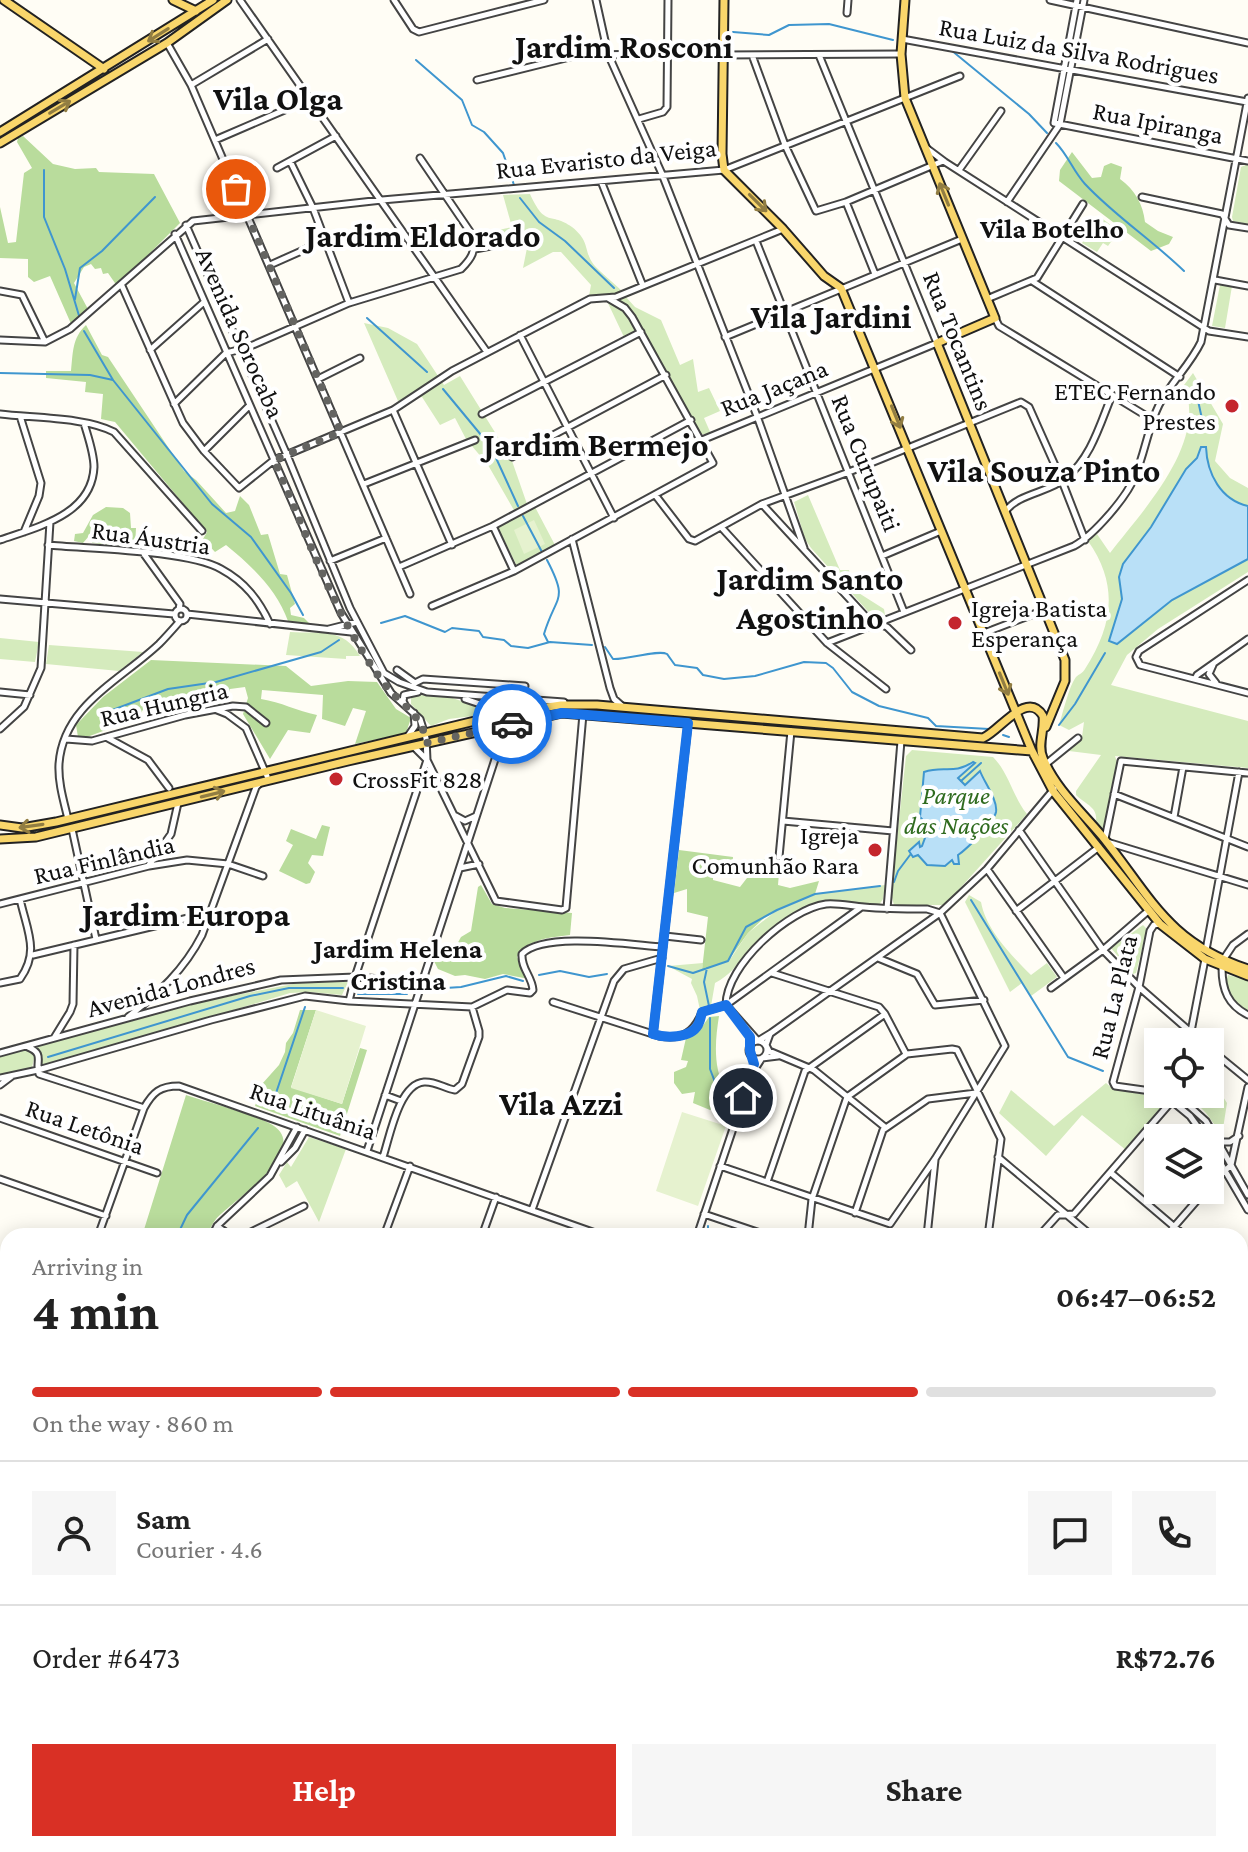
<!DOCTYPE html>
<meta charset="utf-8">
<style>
body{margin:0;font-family:"Crimson Pro",serif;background:#f6f6f6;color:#222;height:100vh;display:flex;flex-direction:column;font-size:30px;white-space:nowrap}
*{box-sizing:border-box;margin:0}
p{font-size:26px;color:#767676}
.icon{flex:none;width:44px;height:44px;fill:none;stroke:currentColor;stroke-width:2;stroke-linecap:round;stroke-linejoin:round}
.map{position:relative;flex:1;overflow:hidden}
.sheet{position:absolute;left:0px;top:1228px;width:1248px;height:624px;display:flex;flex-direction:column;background:#fff;border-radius:24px 24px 0 0;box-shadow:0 4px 20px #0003}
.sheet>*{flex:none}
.controls{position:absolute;left:1144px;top:1028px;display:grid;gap:16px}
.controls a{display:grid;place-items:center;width:80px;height:80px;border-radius:0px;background:#fff;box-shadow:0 4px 20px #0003;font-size:40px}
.pin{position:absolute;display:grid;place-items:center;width:68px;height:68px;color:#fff;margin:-34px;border:4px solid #fff;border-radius:50%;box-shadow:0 2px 8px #0007}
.courier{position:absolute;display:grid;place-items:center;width:80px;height:80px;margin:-40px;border:6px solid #1a73e8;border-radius:50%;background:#fff;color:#222;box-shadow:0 2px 10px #0007}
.head em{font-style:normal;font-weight:700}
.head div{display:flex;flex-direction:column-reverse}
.head{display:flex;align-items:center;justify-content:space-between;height:136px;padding:0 32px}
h1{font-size:52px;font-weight:700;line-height:60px}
.bar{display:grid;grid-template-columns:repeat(4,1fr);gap:12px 8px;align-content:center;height:96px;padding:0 32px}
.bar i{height:10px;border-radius:6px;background:#e0e0e0}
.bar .current{background:#d93025}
.bar p{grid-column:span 4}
.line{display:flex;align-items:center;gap:20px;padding:0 32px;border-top:2px solid #e0e0e0}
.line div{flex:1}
.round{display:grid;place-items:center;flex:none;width:84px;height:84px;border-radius:0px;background:#f6f6f6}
.button{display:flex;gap:16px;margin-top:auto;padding:16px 32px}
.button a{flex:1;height:92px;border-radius:0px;background:#d93025;color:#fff;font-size:32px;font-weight:700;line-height:92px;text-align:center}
.button a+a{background:#f6f6f6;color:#222}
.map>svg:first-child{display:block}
.green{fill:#d5ebbd}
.forest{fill:#b9dc9c}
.pitch{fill:#e6f2cf}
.water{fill:#b9e0f7;stroke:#3f96cf;stroke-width:2}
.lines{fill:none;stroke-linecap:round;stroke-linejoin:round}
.stream{stroke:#3f96cf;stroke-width:2}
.minor-casing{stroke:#444;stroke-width:9}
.major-casing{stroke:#222;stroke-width:11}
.minor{stroke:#fff;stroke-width:5}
.major{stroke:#f9d66b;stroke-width:7}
.oneway{stroke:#917d42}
.done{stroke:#646461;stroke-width:8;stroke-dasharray:0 14.4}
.route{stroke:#1a73e8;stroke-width:10}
.poi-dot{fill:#c4262e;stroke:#fff;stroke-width:3}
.labels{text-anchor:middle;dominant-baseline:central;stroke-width:8;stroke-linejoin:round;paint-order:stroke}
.street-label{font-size:26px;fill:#111;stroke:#fff}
.poi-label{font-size:26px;fill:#111;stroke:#fff;text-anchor:end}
.park-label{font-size:26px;font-style:italic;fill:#2f6b1f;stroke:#fff}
.neighbourhood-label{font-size:28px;font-weight:bold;fill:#111;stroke:#fff}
.district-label{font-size:34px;font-weight:bold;fill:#111;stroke:#fff}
</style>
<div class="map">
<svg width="1248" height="1852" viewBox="0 0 1248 1852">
<rect width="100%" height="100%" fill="#fffdf5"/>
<path class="green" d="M1248,164V224L1233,221L1232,217L1241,167Z
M530,194C546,229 550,211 572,227C591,242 583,251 594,265C602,274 613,282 622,291L611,295L589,296L591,285L561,252H553L523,268L528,243L482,251L480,234L512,227L503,195Z
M1100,217L1119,231L1108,246L1103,243L1097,252L1082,243Z
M1220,285L1232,286L1225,328L1212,326Z
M625,296L635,307L661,320L680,365L693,359L698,392L709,388L720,411L704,418L711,434H701L637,322L618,301L617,299Z
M606,299L625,311L637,330L624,337Z
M364,323L388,328L417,344L444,385L460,376L511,458L527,504L515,512L488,465L466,439L455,418L440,425L422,397L398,401Z
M1193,373L1223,424L1215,461L1230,478L1248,488V572L1158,629L1127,655L1111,685L1248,721V768L1115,756L1117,762L1103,830L1096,821C1098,807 1085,804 1076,795V791L1101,755L1069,751L1082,737L1084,722L1069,730L1059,725C1063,713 1069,686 1076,677C1079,674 1083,673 1085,669C1113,625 1119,585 1088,541L1097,534L1110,553C1143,510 1208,443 1184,385Z
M808,495L840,570H849L854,590L884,609L885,615L874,618L811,548L805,539L794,502Z
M535,507L556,547L517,566L497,526Z
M290,632C321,634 343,627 360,656H346V659L286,655Z
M0,638L39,642L35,662L0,659Z
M49,645L143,652L119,671L46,664Z
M417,695L447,696L489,711L488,714L449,719L431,726L411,704V697Z
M912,750L993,757C1009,773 1013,797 1027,814L945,905H894L891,894L906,756Z
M885,885L883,899L879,905C856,907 834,900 811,906C793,910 758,940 746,954C736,966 730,975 715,983L711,1006L706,1011L700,1010L697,996L691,983L692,979L668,966L703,963L702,969L731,958L748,933L777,910L815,894Z
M969,895L981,902C986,930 1012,956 1031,975L1047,963L1057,977L1031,996L1022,983L1010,992L965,902Z
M1143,925L1147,929L1136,973L1133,974L1111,948Z
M1228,975L1248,980V1012C1233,1005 1222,991 1228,975Z
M314,980L348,982L342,995L310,992L290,993L39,1069L41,1056L32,1047L190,1004Z
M26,1050L35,1055L32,1067L0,1075V1056Z
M1210,1053L1224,1064L1218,1089L1227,1103L1222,1135L1206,1113L1187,1094H1210Z
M1106,1083L1113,1089L1169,1099L1126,1150L1082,1115L1046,1156L999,1113L1011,1090L1054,1126Z
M309,1137L346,1149L319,1222L297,1181L286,1188L279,1175L287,1162L291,1167Z
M566,1844H661L658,1852H570L571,1845Z"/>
<path class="forest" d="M23,136L53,164L75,169L96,168L99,172L154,174L180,223L117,286L108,273L103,274L101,268L95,269L91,264L84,267L74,283L89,311L72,326L50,276L34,282L28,277V259L0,258V207L8,243L16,242L24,173L32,168L17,142L18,138Z
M1072,152L1092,178L1101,177L1104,166L1111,163L1122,167L1120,179C1135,190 1143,204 1145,222L1158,231L1173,237L1169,244L1151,251L1059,181L1060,170Z
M86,325L102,355L108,357L184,471L196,480L226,513L235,511L240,496L249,505L261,535L268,534L280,574L287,575L295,604L290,608L291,615L304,618L310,624L288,621C277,590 252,566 226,545L215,552L203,539L207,532L115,422L101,419L103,394L85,392L86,382L46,378V371H71C73,353 72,338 86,325Z
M106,507L123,508L130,513L131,528H136L135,547L92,543L94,537L89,536L83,543L74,541L75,534L83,533L93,515Z
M151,660L286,666L311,686L348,681L377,682L396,709L411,718L406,733L355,744L366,711L353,708L345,726L322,719L323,695L262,690L261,699C281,702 297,711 317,715L310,733L288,730L270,759L243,714L248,698L245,687L230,689V698L218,705L203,691L144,708L138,718L87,737H78L76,725L103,697Z
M322,825L330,827L323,856L312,855L308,863L315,872L310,883L306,884L279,871L293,845L286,841L291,829L316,839Z
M679,850L733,857L732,869L713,871V880L740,887L747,878L758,877L762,859L780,860L778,885L790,888L819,881L815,894L777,910L763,919L748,933L728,961L702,970L708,917L687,912V889L674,893Z
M481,885L492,904L505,908L572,913L570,935C549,938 529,938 517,957L529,979L503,974L485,979L465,975L455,976L438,969L432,957L442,946H456L461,937L471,931L478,887Z
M300,1010H316L291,1087L342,1104L360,1048L367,1050L340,1136L255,1106L262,1084L279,1065L285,1052L286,1043L293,1033Z
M719,1016C715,1041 713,1067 725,1089L717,1106L710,1110L693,1103L695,1092L682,1094L674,1083V1072L686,1067L688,1061L681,1060L686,1038L699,1031L709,1017Z
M186,1095C213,1104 244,1111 269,1123C317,1147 232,1201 216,1219C212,1224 209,1231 207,1236H142Z
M299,1844L308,1845L480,1844L479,1852H297Z"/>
<path class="pitch" d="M534,520L545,544L524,554L514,530Z
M316,1010L366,1026L342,1104L291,1088Z
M682,1112L726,1126L698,1206L656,1191Z
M8,1782V1844H34L35,1852H0V1783Z"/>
<path class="water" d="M1201,447H1206C1207,474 1221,500 1248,506V559L1172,600L1117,644L1109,641L1122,599L1119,577L1123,564L1151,527L1186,469L1197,458Z
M973,762L975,763L958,778L965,785L980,771C984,782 998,800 996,812C994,822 967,849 958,855L959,864H954L952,860L945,866L927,865L918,855L913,857L909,851L919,842L920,847L922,846L929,827L920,817L924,772C944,765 953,775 973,762Z"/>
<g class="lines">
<path class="stream" d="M733,32L769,35L789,25L829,24L893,40
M951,50L1029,114L1047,133
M416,60L462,100L472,125L484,132L503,153L514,185
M1056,143C1068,155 1073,171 1085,184C1115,216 1152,240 1184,271
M44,170V217L65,269L80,319
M520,198L539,222L565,241L614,288
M75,299L80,268L102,251L155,197
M367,318L427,372
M84,331L113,380L212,504L251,537L291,593L303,615
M0,373L90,375L113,380
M443,389L491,447L518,506
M1197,396L1204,428
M523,516L542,552
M547,560C569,602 556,594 544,634L548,642
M381,623L405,616L445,632L452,628L479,631L483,637L504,640L511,646L528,648L550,642L592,645
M605,647L613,659C626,660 659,649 667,654C668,655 674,664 675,665L697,668L703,675L724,679L755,676L804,662L826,663L833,668L852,692L879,706L928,718L936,726L989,729
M102,714L168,689L216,682L321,652L339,640
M1059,725L1075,704L1105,653
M1003,735L1009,737
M961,781L981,763
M894,882L898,871L910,855
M971,900L1068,1057L1103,1071
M668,966L693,973L728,961L746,927L777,910L815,894L880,886
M707,968L704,982L709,1006
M539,975L560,971L589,977L607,974
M430,989L461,987L506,976L523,981
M358,994H407
M710,1018V1069L718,1090L735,1101
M48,1057L250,996L289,988H343
M272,1105L305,1007
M177,1236L187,1215L258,1128
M708,1236V1226
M624,1844L625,1852
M1222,1852L1232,1844"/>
<g class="minor-casing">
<path id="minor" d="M240,0L487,352
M394,0L413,29L419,32L544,0
M596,0L608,54L662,174L757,416L804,548
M1050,0L1248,43
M847,13L848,0
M902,39L1247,102
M167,43L191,85L410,594
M723,55L901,54
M752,55L785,145L816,211L846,202L943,161
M477,80L578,55L668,54
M191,85L268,39
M639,119L663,112L667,107L668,0
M1054,123L1248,161
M1054,123L1077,0
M215,140L310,99
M925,147L945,162L1209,331L1248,337
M290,161L313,208L349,303
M277,168L336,136
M959,170L1001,111
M601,181L643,286
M1142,197L1222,214L1229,225L1248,228
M846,202L875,274
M1007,202L1060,124L1084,0
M186,225L287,455L350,608L384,673L399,682L427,692L564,702
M175,234L341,613L391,693L420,719L426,738L427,760L355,977L349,1001
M756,241L904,612
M475,249L517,241
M270,265L326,240
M1215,280L1248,286
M1032,281L1180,377
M122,286L183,423L204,451L239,488L274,460L393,410L452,371L590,299L616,297L783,229
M0,291L22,295L45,342
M987,299L1037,278L1083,204
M995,318L999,326L1153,420
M520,335L614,518
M725,337L962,239
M0,340L45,342L70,329L193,221L382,200L724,170L960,76
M150,350L204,302
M318,379L360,358
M174,404L226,353L246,348L349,303L461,269C472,258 476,251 473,236L420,158
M393,410L452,545
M0,414C32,418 86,417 114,432L202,531
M482,414L641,332
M20,416L41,483L39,496L24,532
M702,440L937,343L819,55
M204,451L249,406
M512,457L666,375
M364,484L475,440
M656,496L689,539L695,541L762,504L849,472L1021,402L1029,407L1062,481L1085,540
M762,504L869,620L887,627L911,650
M1005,512C1018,493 1049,493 1066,478C1091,458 1100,424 1112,395
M493,526L691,420
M721,527L827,643L886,689
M572,539L610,688L614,699L622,706
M0,540C37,527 92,515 94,467C94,453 88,437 84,423
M48,545C90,549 187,550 221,569C245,582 259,600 270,624
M144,554L180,604L179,609
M882,556L941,531
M330,561L386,538
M399,567L493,526L514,571
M1248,580L1139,651L1136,657L1140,665L1248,693
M0,599L174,614
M432,606L514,571L713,463L632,317L625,308L608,298
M175 615a6 6 0 1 1 12 0a6 6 0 1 1-12 0Z
M187,614L351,632
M329,629L357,622
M984,633L1039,612L1044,606
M827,643L1074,546C1094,535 1127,497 1135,476C1145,453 1148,427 1159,405C1171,382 1190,365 1201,342L1248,98
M1213,665L1209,674L1216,683
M397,670L415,683L423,679L525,686
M1195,679L1197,675L1248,639
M0,692L30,695
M465,699L498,710L500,740
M405,705L403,701L404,695L418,692
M217,710L227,714L246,728L267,776
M0,729L24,707L41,668L50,522
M408,736L415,726L414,713
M106,737L148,760L169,788
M66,739L92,741L185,715L233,706L246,707L266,723
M414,747L427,760L496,901L562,910L566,908L583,714
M1046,764L1078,738
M420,786L427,782L439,787
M1114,794L1248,847
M454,815L465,821L476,816
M1174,817L1183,767
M68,819C64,802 58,783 59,764C63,705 121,680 159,644C166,637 173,629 180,621
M783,821L893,831
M72,829L96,939
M1019,830L1103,950L1139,987L1202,1042
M1105,839L1121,761L1248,773
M1107,842L1248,885
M779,857L791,731
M149,865L171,834L178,803
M460,868L479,864
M987,869L1064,978
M0,904L149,866L187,860L228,864L263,876
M887,909L901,741
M1016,911L1099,847
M665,936L701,940
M1206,950L1239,772
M33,955L209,913
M878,958L917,974L935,1005L984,1000
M1223,960L1233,945L1248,934
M1222,968C1222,990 1228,1005 1248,1015
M772,973L879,1007L885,1014L906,1054
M0,983L20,979C40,951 27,931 20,899
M1051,988L1103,950L1148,911
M553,1002L659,1036C682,1040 694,1033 702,1012L726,1005L860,908
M726,1005L758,1041L771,1033L940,913L987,869L1054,789
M128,1017C159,993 184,970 202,935L256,787L259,784
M653,1034L688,724
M770,1034L766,1045L769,1051L814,1070L886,1128
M54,1038L70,1012L73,1004L74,945
M749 1050a9 9 0 1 1 18 0a9 9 0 1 1-18 0Z
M1189,1042L1205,959
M28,1047C45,1054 35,1061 39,1074L144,1108
M1210,1049L1248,1080
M0,1053L190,1001L281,980L355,977L420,982
M0,1078L38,1070L211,1020L305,996L349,1001L472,1007L507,990L530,993L533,990C532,976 521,969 522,954C544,931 632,945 663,947
M0,1085L12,1076
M1158,1092L1115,1086L1113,1082L1139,987L1150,931L1154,925L1160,924
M1171,1094L1177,1095L1206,1121L1248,1195
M385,1095L401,1101
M1173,1102L1190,1116L1206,1138
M0,1118L157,1173
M1219,1142H1230L1239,1136
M1210,1145L1248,1210
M367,1151L500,744L513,726
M383,1157C390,1136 399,1084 424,1082C435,1081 444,1088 455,1090L462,1084L479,1037V1031L472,1007
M998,1157L1092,1236
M281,1162L295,1148L305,1130
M720,1166L890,1224L935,1159L1005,1046L943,919L940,913L927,909C906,909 885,909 864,907C851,906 839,903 826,904C789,909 726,965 726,1005
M1111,1173L1185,1236
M0,1179L106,1216
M767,1182L805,1071L885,1014
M1210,1185L1231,1165L1248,1087
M532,1210L614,981L624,969L662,958
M855,1213L883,1130L928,1099L976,1093
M704,1214L769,1236
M217,1226L231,1236
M98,1236L144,1108C153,1092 160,1086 179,1086L604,1236
M212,1236L217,1226L270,1176L297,1127
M243,1236L304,1206
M384,1236L410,1166
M482,1236L496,1197
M697,1236L751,1075L762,1058L778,1056
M808,1236L812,1199L847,1097L907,1054L952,1049L957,1050L1001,1139L988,1236
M927,1236L935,1160
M1039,1236L1058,1215L1074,1214L1178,1094
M1166,1236L1206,1190
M0,1350L8,1353
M1240,1361L1248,1368
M0,1379L8,1367
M1240,1391L1248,1382
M0,1451L8,1445
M0,1467L8,1478
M0,1502L8,1495
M1240,1514L1248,1521
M1240,1603L1248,1592
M1240,1681L1248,1685
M1248,1691C1239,1704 1242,1712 1248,1725
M1240,1776L1248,1756
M1240,1832L1248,1837
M947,1844L964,1852
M1116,1844L1134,1852
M147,1852L149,1844
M292,1852L294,1844
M1183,1852L1193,1844"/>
</g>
<g class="major-casing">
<path id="major" d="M4,0L104,69
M173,0L196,11
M724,0L722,154L724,170L783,229L824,276L841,288L1032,751L1053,791L1160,924L1205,959L1248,976
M905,0L901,54L905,98L995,318L937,343L1065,660V681L1046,727
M0,132L213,0
M0,143L167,43L227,0
M0,825L22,828L56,822L508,713L561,705H597L983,738C1000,731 1027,689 1043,716C1045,730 1037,745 1043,758C1055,788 1082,812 1102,836C1151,897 1167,942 1248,969
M0,839L36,837L348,761L562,713L1032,751
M1240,1293L1248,1283
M856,1852L859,1844"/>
</g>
<use href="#minor" class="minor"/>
<use href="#major" class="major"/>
</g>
<defs><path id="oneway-shaft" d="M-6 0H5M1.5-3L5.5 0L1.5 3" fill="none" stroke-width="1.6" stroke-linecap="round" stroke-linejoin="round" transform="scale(2)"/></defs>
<g class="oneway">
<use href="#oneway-shaft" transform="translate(158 35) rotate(148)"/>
<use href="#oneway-shaft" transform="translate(60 107) rotate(-31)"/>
<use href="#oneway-shaft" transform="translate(944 194) rotate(-112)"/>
<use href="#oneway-shaft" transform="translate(758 203) rotate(45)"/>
<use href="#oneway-shaft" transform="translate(896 417) rotate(68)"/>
<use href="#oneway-shaft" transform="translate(1004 684) rotate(68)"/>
<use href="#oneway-shaft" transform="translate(213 794) rotate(-14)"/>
<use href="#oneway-shaft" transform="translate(31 826) rotate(172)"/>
</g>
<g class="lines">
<path class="done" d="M236,189L341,432L274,460C307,534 334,615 382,681C399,705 421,711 427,743L512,724"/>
<path class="route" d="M512,724L562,713L688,723L653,1034C665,1038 690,1039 698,1025C700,1021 701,1017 702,1012L726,1005L750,1037V1051L754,1064L743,1098"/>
</g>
<g class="poi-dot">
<circle cx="1232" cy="406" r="8"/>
<circle cx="955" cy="623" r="8"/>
<circle cx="336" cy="779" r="8"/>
<circle cx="875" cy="850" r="8"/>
</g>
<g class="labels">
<g class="street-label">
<text transform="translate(1079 51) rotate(10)">Rua Luiz da Silva Rodrigues</text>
<text transform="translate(1158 123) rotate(11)">Rua Ipiranga</text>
<text transform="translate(606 159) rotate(-6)">Rua Evaristo da Veiga</text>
<text transform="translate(240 333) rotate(66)">Avenida Sorocaba</text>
<text transform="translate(958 341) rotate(68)">Rua Tocantins</text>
<text transform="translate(774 388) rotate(-22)">Rua Jaçana</text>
<text transform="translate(866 463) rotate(68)">Rua Curupaiti</text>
<text transform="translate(151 538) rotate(8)">Rua Áustria</text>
<text transform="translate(164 704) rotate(-13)">Rua Hungria</text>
<text transform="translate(104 860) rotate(-13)">Rua Finlândia</text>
<text transform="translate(171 987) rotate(-15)">Avenida Londres</text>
<text transform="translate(1114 997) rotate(-76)">Rua La Plata</text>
<text transform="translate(313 1111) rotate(19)">Rua Lituânia</text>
<text transform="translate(85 1127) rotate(19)">Rua Letônia</text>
</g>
<g class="poi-label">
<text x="1216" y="391">ETEC Fernando<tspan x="1216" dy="30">Prestes</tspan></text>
<text x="971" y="608" text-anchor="start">Igreja Batista<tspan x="971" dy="30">Esperança</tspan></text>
<text x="352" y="779" text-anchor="start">CrossFit 828</text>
<text x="859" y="835">Igreja<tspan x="859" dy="30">Comunhão Rara</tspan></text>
</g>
<g class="park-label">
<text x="956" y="795">Parque<tspan x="956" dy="30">das Nações</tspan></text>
</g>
<g class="neighbourhood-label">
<text x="1052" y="228">Vila Botelho</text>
<text x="398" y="948">Jardim Helena<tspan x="398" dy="32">Cristina</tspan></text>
</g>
<g class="district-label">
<text x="624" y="46">Jardim Rosconi</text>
<text x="278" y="98">Vila Olga</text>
<text x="423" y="235">Jardim Eldorado</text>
<text x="831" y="316">Vila Jardini</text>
<text x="596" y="444">Jardim Bermejo</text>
<text x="1044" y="470">Vila Souza Pinto</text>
<text x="810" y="578">Jardim Santo<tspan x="810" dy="39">Agostinho</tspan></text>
<text x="186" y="914">Jardim Europa</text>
<text x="561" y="1103">Vila Azzi</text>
</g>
</g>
</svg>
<div class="controls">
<a><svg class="icon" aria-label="locate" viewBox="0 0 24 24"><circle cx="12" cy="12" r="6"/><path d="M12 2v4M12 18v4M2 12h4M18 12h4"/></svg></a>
<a><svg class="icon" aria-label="layers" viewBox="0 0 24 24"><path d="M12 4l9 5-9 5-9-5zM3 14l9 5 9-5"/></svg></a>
</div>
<div class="pin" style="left:236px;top:189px;background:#ea580c"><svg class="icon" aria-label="bag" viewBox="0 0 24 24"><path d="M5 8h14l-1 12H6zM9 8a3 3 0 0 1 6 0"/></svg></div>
<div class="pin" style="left:743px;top:1098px;background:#1f2937"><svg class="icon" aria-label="home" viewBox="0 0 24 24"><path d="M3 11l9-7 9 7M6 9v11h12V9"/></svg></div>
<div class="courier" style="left:512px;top:724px"><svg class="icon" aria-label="car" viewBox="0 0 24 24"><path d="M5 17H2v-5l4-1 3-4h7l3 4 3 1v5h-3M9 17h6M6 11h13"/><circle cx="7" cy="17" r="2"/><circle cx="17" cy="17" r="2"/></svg></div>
<section class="sheet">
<div class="head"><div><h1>4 min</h1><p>Arriving in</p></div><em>06:47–06:52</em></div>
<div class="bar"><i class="current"></i><i class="current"></i><i class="current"></i><i></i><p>On the way · 860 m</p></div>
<div class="line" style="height:144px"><a class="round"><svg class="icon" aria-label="person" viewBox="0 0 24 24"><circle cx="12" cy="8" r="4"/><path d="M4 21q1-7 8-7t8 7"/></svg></a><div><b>Sam</b><p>Courier · 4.6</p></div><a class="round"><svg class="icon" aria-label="chat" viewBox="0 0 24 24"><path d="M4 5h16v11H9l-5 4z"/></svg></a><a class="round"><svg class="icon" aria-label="phone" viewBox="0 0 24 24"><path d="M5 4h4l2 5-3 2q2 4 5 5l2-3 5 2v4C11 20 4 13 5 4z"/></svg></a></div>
<div class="line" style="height:104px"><div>Order #6473</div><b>R$72.76</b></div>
<div class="button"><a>Help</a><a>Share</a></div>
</section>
</div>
